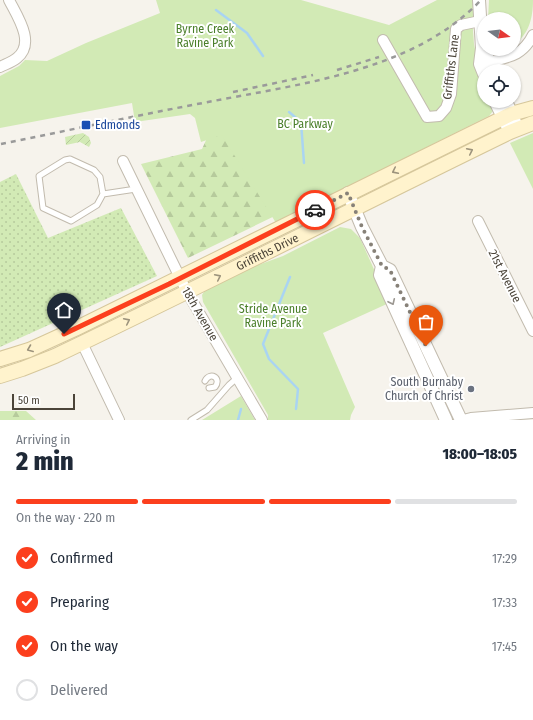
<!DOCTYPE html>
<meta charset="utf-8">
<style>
body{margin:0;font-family:"Fira Sans Condensed",sans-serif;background:#f2f2f3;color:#1f2937;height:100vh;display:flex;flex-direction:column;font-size:15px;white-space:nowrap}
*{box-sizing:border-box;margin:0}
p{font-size:13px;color:#747a83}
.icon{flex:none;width:22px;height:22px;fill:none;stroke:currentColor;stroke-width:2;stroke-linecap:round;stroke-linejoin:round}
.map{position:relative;height:420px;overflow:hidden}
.sheet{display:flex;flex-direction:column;background:#fff;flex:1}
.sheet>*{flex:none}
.needle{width:26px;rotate:104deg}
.tools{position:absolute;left:477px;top:12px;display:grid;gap:8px}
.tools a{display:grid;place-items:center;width:44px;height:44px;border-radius:50%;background:#fff;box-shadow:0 1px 3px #0004;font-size:20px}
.scale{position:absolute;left:12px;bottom:10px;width:63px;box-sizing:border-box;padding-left:4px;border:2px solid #4b4439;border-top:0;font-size:11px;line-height:14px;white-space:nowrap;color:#4b4439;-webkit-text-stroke:3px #fff;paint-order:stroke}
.pin{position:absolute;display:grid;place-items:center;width:34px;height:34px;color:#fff;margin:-41px -17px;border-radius:50% 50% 50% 0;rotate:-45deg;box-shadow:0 0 4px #0007}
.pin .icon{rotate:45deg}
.courier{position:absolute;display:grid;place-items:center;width:40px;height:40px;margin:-20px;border:3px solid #fc3f1d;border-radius:50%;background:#fff;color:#222;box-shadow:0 1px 5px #0007}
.summary em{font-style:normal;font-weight:800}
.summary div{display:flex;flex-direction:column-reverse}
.summary{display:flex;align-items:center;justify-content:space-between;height:68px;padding:0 16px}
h1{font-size:26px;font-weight:800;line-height:30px}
.bar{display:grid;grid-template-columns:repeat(4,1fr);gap:6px 4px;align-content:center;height:48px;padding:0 16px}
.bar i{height:5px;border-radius:3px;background:#e0e1e3}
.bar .current{background:#fc3f1d}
.bar p{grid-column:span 4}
ol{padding:0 16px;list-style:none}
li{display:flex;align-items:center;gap:12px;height:44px}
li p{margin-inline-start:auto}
li .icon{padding:4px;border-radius:50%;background:#fc3f1d;color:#fff;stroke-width:4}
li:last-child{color:#747a83}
li i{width:22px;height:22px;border:2px solid #e0e1e3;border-radius:50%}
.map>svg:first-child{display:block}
.grass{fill:url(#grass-dots)}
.forest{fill:url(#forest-firs)}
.park{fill:#d2eab5}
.garden{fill:url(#garden-furrows)}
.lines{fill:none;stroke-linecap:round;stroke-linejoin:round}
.stream{stroke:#a9d4f2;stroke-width:2.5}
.service-casing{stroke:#c2bbae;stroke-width:7}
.minor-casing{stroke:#c2bbae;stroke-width:12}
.tertiary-casing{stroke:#c2bbae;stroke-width:14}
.secondary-casing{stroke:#d6c79b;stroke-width:16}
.service{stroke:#fff;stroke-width:5}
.minor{stroke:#fff;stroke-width:10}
.tertiary{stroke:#fff;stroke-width:12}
.secondary{stroke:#fff3cd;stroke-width:14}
.rail{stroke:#9a9a9a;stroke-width:2.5;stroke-dasharray:5 5;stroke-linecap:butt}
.oneway{stroke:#9c937c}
.oneway2{stroke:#9c9892}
.done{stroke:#878178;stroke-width:4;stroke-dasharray:0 7.2}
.route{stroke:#fc3f1d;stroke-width:5}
.transit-dot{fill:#1a4fb4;stroke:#fff;stroke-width:1.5}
.worship-dot{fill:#6b7280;stroke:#fff;stroke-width:1.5}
.labels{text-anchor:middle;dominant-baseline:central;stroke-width:4;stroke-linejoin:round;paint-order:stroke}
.park-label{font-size:12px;fill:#4a7f2a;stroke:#fff}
.street-label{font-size:12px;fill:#4b4439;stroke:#fff}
.transit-label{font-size:12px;fill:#164399;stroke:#fff;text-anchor:start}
.worship-label{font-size:12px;fill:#5b616d;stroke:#fff;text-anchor:end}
</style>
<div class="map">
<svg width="533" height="420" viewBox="0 0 533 420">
<defs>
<pattern id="grass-dots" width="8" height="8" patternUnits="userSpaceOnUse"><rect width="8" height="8" fill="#d2eab5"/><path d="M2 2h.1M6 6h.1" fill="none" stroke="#b6ca9c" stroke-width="1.8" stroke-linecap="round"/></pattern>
<pattern id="forest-firs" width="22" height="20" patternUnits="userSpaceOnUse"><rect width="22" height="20" fill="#d2eab5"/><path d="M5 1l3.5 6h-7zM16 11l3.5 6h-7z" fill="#b6ca9c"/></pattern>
<pattern id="garden-furrows" width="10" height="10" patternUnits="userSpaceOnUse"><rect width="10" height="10" fill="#d2eab5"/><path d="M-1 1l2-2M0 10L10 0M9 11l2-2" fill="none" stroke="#b6ca9c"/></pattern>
</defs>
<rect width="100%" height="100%" fill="#f6f3ec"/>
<path class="grass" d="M16,174L48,238L121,208L157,276L0,347V182Z"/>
<path class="forest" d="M212,127L424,144L188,258L141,164L202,149Z
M0,411H26L36,420H0Z"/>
<path class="park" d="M156,0H301L389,25L437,0H474L473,31L474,44L479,69L484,85V101H491L493,111L489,116L276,223L222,135L201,142L195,118L190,114L135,122L132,103L0,128V76L19,66L25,60L47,61L86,43L160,13Z
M489,0H533C533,18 529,34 514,45V19H488Z
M533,133V189L510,143Z
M340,227L351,229L360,238L389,303L323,333L355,407L351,415L350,420H268V415L203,302L202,295L205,290L247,269L283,256Z
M241,396L255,420H202Z"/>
<path class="garden" d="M83,133L89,137L91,143L89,147L80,142L66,145L65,137Z"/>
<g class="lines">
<path class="stream" d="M216,10L247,33L263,56
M289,112L301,122L304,163
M290,277L263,344L269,359L298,389L296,409
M238,420L241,409"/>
<g class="service-casing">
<path id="service" d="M70,159L94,170L100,177L103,194L97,205L71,221L43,208L39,176L65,160Z
M103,194L136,189
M205,381C210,371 222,378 215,387L209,388
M191,420L207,410L229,385L237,378"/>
</g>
<g class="minor-casing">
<path id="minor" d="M383,40L427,117L439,116L446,108L451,94L456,29L461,25L480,21
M490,62C510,57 523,55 533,35
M0,67C6,64 12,62 17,58C36,43 17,16 9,0
M123,161L187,292L262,420
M478,221L533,331
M82,343L119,420
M463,420L471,418L533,413"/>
</g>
<g class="tertiary-casing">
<path id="tertiary" d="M479,0L482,48L480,64L484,74
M482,48L490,62L494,71
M495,101L510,132
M506,101L518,129
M348,193L362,227L382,266L390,270L461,420
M382,266L380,275L446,420"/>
</g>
<g class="secondary-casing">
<g id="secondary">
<path d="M0,359L29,350L75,329L503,118L511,114L533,108"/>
<path id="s1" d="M0,376L22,369L55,356C208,283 358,206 510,132L533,123"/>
</g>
</g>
<use href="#service" class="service"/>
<use href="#minor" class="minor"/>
<use href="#tertiary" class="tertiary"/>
<use href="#secondary" class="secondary"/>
<path class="rail" d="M337,70L379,57
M233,92L313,75
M1,144C70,130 139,115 208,102C300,84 414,71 481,0"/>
</g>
<defs><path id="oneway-chevron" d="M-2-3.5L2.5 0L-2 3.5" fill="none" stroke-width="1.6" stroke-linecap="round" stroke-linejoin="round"/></defs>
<g class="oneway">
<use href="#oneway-chevron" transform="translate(470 151) rotate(-26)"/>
<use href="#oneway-chevron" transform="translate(395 171) rotate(154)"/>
<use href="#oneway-chevron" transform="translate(218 277) rotate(-26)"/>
<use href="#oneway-chevron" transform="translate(127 321) rotate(-26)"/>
<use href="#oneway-chevron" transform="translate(30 349) rotate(158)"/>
</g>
<use class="oneway2" href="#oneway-chevron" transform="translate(392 302) rotate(65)"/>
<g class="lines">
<path class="done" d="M315,210L348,193L362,227L382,266L390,270L426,346"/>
<path class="route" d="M64,334L169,284L315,210"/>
</g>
<rect class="transit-dot" x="81" y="120" width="10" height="10" rx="2"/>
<circle class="worship-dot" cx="471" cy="389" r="4"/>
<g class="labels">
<g class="park-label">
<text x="205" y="29">Byrne Creek<tspan x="205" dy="14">Ravine Park</tspan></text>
<text x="305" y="124">BC Parkway</text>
<text x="273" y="309">Stride Avenue<tspan x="273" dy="14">Ravine Park</tspan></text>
</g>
<g class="street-label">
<text transform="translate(451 67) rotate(-83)">Griffiths Lane</text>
<text stroke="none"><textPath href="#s1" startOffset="295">Griffiths Drive</textPath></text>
<text transform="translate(505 276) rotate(63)">21st Avenue</text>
<text transform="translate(200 314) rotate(60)">18th Avenue</text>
</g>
<g class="transit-label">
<text x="95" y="125">Edmonds</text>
</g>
<g class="worship-label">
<text x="463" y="382">South Burnaby<tspan x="463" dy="14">Church of Christ</tspan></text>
</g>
</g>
</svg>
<div class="tools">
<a><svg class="needle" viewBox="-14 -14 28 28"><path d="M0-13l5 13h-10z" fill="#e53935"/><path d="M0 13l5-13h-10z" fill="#747a83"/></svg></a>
<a><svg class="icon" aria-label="locate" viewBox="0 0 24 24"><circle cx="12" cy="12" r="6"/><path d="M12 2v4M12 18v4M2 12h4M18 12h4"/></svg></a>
</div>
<div class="scale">50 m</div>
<div class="pin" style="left:426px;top:346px;background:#ea580c"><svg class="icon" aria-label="bag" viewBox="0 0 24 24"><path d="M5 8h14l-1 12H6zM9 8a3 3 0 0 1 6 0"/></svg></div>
<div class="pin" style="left:64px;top:334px;background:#1f2937"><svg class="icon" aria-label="home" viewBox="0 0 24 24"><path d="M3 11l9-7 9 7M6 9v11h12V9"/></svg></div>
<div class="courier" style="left:315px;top:210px"><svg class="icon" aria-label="car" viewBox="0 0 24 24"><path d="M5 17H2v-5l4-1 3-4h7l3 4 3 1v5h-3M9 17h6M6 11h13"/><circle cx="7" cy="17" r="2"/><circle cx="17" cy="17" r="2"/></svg></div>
</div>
<section class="sheet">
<div class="summary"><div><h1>2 min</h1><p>Arriving in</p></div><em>18:00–18:05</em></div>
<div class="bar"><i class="current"></i><i class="current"></i><i class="current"></i><i></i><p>On the way · 220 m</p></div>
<ol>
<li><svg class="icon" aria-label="check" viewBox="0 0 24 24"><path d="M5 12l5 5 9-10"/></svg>Confirmed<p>17:29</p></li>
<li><svg class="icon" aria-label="check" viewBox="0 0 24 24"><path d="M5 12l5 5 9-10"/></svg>Preparing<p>17:33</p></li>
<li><svg class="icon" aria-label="check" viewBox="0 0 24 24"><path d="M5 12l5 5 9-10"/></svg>On the way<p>17:45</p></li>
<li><i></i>Delivered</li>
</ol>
</section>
